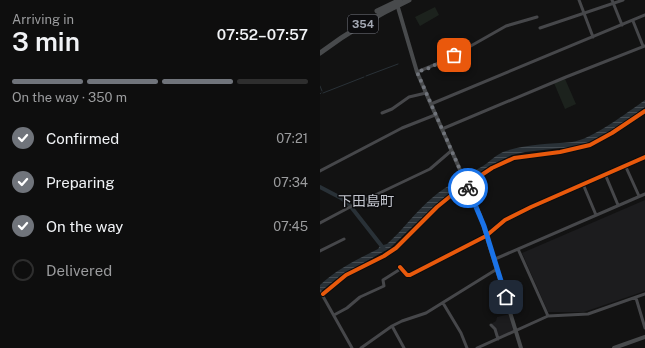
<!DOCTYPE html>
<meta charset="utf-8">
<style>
body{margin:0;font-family:"Public Sans","Noto Sans JP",sans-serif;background:#171717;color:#f1f3f6;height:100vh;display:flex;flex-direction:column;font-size:15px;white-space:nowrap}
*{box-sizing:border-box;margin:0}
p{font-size:13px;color:#9b9c9e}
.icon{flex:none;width:22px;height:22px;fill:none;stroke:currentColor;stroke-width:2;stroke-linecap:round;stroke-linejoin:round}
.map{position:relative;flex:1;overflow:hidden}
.drawer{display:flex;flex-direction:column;background:#0e0e0e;width:320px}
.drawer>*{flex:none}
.pin{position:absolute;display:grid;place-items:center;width:34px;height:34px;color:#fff;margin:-17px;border-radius:8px;box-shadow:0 2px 6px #0006}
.courier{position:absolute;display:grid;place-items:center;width:40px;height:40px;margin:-20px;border:3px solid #1a73e8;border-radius:50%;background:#fff;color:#222;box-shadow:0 1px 5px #0007}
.summary em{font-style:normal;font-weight:600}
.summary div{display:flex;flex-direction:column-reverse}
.summary{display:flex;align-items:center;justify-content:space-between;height:68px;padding:0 12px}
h1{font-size:26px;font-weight:600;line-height:30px}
.bar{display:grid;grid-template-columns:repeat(4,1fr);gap:6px 4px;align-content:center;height:48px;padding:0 12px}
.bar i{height:5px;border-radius:3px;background:#2e2e2e}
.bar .on{background:#70747b}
.bar p{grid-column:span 4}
ol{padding:0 12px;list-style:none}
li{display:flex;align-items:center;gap:12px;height:44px}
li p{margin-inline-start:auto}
li .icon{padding:4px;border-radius:50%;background:#70747b;color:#fff;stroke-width:4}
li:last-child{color:#9b9c9e}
li i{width:22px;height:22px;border:2px solid #2e2e2e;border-radius:50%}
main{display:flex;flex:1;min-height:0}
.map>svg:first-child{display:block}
.built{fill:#1c1c1e}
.grass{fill:#1c221d}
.water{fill:url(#water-rules)}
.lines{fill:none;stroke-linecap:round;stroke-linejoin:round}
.stream{stroke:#293137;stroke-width:1}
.river{stroke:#293137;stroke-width:4}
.minor{stroke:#46474a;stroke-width:3}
.major{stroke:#484a4c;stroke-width:4}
.highway{stroke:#484a4c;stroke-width:5}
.cycleway-casing{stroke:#0c0c0e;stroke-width:6}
.cycleway{stroke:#e8590c;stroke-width:4}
.done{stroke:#70747b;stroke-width:4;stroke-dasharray:0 7.2}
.route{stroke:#1a73e8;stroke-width:5}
.labels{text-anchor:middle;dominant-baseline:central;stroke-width:3;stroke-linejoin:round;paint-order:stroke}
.shield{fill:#0c0c0e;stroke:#767982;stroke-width:1}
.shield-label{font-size:11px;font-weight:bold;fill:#a3a8b3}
.quarter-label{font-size:14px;fill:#c4c7cf;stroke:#0c0c0e}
</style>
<main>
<section class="drawer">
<div class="summary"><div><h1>3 min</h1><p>Arriving in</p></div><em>07:52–07:57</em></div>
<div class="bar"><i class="on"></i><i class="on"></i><i class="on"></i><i></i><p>On the way · 350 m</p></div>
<ol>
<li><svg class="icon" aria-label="check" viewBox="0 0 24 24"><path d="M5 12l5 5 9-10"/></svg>Confirmed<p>07:21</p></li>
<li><svg class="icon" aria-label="check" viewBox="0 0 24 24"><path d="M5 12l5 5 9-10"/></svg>Preparing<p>07:34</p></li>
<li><svg class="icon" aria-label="check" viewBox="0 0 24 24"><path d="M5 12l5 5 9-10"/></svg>On the way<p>07:45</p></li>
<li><i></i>Delivered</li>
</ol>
</section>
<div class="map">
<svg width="325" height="348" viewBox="0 0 325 348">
<defs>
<pattern id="water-rules" width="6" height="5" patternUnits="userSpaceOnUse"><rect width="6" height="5" fill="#293137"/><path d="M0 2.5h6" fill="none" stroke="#454c52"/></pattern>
</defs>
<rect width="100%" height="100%" fill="#121212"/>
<path class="built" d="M325,200V291L264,312H228L202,253Z
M190,314L194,330L179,338L171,324L176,321L177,317Z"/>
<path class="grass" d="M115,7L119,15L100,26L95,17Z
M245,79L256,104L245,109L234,83Z"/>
<path class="water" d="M325,100V107C304,122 268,150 241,148L205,152L192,155L169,166L125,197L111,209L70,248L20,276L0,292V285C17,269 38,259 58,249L60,246L67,244C83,230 95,212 112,198C127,185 145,176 163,166C171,161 176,154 186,151C206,144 230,144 252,142C271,140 308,112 325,100Z"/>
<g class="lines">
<path class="stream" d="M46,76L78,64
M0,86L2,91
M3,93L44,77
M0,94L1,93"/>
<path class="river" d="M0,187L21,198L28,203L64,249"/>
<path class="minor" d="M259,0L273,37
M292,0L302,25
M313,21L323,46
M220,28L303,0
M97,72L126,60L186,26L217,17
M111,104L325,15
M62,113L72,109L89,97L106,93
M122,129L246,77L325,46
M305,165L319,196
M0,171L82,128L115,115
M285,174L298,205
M263,184L276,215
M0,223L30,207L110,169L131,151
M198,249L228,316
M0,251L24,239
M175,259L325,194
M80,267L87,275H90L166,236L185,220L211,207L325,157
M0,291L32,348
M316,298L325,328
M123,303L141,333L147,348
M14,315L27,308L40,297L64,286L63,280L82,268
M171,325L175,329L178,339
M72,326L84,348
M41,348L72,326L82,321L106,313L177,269
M157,348L228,316L268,314L325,294"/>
<path class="major" d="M77,4L97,72L106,93L160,215L201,348
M294,348L325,337"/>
<path class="highway" d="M57,11L80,0
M0,53C28,32 57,15 89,0"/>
<g class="cycleway-casing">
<path id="cycleway" d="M80,267L87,275H90L166,236L185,220L211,207L325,157
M3,294L26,275L64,256L76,248L117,207L133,194L172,168L194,158L240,152L270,145L292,133L325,111"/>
</g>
<use href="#cycleway" class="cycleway"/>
</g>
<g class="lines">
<path class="done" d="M134,55L109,68L97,72L148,188"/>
<path class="route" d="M148,188L164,226L186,297"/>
</g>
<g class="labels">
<rect class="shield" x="28" y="15" width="30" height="18" rx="3"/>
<g class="shield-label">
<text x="43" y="24">354</text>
</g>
<g class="quarter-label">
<text x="46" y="201">下田島町</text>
</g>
</g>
</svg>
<div class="pin" style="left:134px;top:55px;background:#ea580c"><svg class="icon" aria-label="bag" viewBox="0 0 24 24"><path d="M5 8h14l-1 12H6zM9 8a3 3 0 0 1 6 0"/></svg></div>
<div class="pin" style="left:186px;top:297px;background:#1f2937"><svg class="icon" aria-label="home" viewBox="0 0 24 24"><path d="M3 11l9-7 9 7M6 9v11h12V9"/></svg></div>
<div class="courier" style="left:148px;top:188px"><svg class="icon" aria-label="bike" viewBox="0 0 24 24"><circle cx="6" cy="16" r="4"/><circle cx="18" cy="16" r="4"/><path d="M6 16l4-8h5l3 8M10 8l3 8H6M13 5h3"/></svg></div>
</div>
</main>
